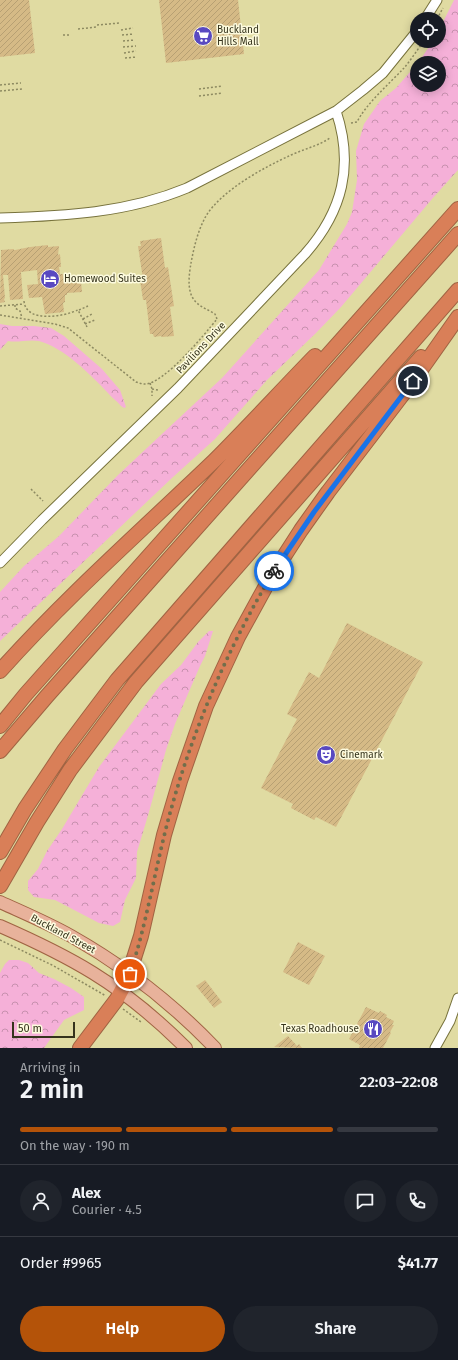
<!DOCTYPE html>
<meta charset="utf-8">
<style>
body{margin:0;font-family:"Fira Sans",sans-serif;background:#20242c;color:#f1f3f6;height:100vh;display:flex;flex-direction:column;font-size:15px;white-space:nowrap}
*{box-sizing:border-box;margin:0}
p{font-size:13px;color:#9ea1a6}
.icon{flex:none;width:22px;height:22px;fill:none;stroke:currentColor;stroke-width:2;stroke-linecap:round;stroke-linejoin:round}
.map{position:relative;height:1048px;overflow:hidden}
.details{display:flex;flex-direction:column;background:#171b24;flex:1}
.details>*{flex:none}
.controls{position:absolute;left:410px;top:12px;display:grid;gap:8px}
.controls a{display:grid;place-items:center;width:36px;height:36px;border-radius:50%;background:#171b24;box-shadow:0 2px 10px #0003;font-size:20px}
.scale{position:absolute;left:12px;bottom:10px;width:63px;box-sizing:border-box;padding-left:4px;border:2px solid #35331c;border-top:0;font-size:11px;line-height:14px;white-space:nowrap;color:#35331c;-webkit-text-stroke:3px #fdfbde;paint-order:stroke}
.pin{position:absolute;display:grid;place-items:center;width:34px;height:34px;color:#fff;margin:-17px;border:2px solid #fff;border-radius:50%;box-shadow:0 1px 4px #0007}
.courier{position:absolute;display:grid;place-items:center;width:40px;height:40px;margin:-20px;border:3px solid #1a73e8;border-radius:50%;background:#fff;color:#222;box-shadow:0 1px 5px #0007}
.headline em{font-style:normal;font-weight:600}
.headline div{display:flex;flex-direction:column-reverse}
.headline{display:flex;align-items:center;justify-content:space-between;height:68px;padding:0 20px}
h1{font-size:26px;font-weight:600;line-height:30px}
.bar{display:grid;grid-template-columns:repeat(4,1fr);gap:6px 4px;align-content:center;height:48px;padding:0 20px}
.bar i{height:5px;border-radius:3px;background:#363941}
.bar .selected{background:#b45309}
.bar p{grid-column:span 4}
.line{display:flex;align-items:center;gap:10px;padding:0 20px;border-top:1px solid #363941}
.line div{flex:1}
.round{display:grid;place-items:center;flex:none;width:42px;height:42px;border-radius:21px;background:#20242c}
.primary-button{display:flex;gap:8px;margin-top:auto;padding:8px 20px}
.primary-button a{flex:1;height:46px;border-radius:24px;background:#b45309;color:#fff;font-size:16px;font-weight:600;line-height:46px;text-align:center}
.primary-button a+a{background:#20242c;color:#f1f3f6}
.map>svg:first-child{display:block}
.forest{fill:url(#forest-crowns)}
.building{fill:url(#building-hatch)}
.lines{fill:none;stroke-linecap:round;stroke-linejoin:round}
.minor-casing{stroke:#77723c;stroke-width:11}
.major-casing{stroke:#a06443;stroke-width:14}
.highway-casing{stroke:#a06443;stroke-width:16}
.path{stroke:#8d8a61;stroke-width:1.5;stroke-dasharray:2 2;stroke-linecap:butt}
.minor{stroke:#fff;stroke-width:9}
.major{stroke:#e8b29b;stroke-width:12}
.highway{stroke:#d97f58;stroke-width:14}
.done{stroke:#716e4b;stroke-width:4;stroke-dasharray:0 7.2}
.route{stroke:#1a73e8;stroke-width:5}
.labels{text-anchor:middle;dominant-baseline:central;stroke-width:3;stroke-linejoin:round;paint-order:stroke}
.poi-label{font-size:10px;fill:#35331c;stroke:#fdfbde;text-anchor:start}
.street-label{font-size:10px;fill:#35331c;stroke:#fdfbde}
</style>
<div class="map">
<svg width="458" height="1048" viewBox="0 0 458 1048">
<defs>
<pattern id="forest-crowns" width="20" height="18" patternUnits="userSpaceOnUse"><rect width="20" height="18" fill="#f5b0d8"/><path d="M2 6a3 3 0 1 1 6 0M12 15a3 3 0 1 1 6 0" fill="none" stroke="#c790ae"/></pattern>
<pattern id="building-hatch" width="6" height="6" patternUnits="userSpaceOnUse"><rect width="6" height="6" fill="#d5ba86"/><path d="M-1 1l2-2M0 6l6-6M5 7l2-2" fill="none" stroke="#b7a073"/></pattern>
</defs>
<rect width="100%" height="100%" fill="#e0dba2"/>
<path class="forest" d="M454,0H458V170L432,199L341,307L316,333L267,380L215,439L173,477L0,641V592L24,566L59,536L118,475L222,378L319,270L347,224L352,212L357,180L356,151L364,124L380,101L396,88L417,64V85H439V63H418L433,41H439V30Z
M0,324L12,326H34L51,328L64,336L102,369L120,390L126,407L124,408L121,406C117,401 112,398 108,393C91,375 63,347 39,341C28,339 18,343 8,341L0,350Z
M209,631H213L205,656L200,666L175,724L166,750L149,812L137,852L136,878L125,900L120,922L113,926L99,923L55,900L34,897L28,890V881L38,869L47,851L62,829L99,767L161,684L181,665L198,642Z
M9,960H19L28,963L39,973L54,979L71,988L84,997V1010L64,1020L44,1048H0V973L5,964Z"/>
<path class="building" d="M0,0H29L35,53L0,57Z
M159,0H238L244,54L166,63Z
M161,238L165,268L168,267L174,306L170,307L174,336L162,337L161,336L154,337L153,334H150L146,300H143L140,280L143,279L138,246H141L140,241Z
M48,245V247L59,246L58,255L60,254L61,267H59L60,274H63L64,283L81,282L82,292L67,293V295H65V302L63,303L64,312L45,314L42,297L29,298L27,285L38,284L37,270L21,272L23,299L10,300L8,275H3L5,298L4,299L5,302L0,303L1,250L14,249V250H15L30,247Z
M347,623L423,662L336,827L316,817L314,820L291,808L293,804L261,788L297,719L287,714L309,672L319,678Z
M298,942L325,956L309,985L283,972Z
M205,980L222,1002L214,1008L196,986Z
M366,1007L379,1013L380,1011L387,1015L386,1017L394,1021L392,1025H394L390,1032L391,1033L383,1048H359L360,1045L349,1039Z
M288,1036L297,1046L299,1044L302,1048L274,1047Z"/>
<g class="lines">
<g class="minor-casing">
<path id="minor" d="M425,19L437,0
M0,218C65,216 127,213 187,188L336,111L363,90L383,73L417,31
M0,563L42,520L178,388L305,254C343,211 354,165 336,111
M435,1048L450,1021L458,998"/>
</g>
<g class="major-casing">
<path id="major" d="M0,902C24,913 48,923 71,936C124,966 173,1004 215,1048
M0,926C32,940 64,955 93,973C127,994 158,1020 186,1048"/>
</g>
<g class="highway-casing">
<path id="highway" d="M0,671C67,596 142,530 214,461C248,427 281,391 315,356
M0,726L26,694L458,209
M0,751L47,696L458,234
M0,852L25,809L65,749L117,680L458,290
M0,886L37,822L70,770L136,682L421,357
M80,1048L117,999L127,980L141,936L164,835L180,781L206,706L238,637L272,575L301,530L328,492L413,381L458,317"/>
</g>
<path class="path" d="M437,19L443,8
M97,25L120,23
M78,29L97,27
M121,30L133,28
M63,35H70
M122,35L134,34
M123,41L135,40
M123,47L136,46
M124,53L136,51
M125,58L137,57
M0,85L21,83
M199,89L222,86
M0,91L22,89
M199,96L222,93
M351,123L357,122C366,104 389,84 404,68C411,60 417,50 424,41
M24,301C26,324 65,316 78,310L87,327
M15,305V308L20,311L22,318
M0,306L24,304
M79,310L88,306
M0,315L55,324L68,328L136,382C139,383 142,384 145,384C164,384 205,334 217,319L215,314C209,310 202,308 197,303C186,294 189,275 191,263C194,247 198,230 206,216C222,190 263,168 291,155C304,149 318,146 330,138
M83,319L92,314
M85,324L95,320
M150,383L152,389V396
M152,389L158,390
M31,489L43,501
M0,940L54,966L106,996
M123,1009L141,1022"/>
<use href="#minor" class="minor"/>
<use href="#major" class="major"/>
<use href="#highway" class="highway"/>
</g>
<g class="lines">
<path class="done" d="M130,974C148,919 156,862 172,806C195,724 230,644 274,571"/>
<path class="route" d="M274,571L314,512L413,381"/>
</g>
<defs>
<g id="supermarket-disc" transform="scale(1)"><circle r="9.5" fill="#5949c1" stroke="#fdfbde"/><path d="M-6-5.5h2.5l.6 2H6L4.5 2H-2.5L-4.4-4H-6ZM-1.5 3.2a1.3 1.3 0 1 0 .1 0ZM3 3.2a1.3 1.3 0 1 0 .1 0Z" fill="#fff"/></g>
<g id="hotel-disc" transform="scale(1)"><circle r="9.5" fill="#5949c1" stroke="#fdfbde"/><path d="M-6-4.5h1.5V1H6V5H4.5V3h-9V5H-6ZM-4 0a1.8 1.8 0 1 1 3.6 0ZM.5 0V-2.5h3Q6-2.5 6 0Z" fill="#fff"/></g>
<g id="theatre-disc" transform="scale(1)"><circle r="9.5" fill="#5949c1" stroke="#fdfbde"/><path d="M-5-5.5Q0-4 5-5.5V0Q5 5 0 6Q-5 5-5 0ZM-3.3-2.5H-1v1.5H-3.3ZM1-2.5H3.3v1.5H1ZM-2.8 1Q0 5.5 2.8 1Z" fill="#fff"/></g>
<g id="restaurant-disc" transform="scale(1)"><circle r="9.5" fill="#5949c1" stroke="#fdfbde"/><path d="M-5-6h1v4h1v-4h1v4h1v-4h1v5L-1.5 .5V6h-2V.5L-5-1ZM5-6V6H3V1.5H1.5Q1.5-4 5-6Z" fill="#fff"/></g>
</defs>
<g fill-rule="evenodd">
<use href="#supermarket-disc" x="203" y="36"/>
<use href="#hotel-disc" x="50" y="279"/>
<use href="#theatre-disc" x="326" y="755"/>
<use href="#restaurant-disc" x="373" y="1029"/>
</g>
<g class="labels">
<g class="poi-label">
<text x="217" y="30">Buckland<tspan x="217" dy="12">Hills Mall</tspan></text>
<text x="64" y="279">Homewood Suites</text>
<text x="340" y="755">Cinemark</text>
<text x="359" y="1029" text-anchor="end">Texas Roadhouse</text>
</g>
<g class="street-label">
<text transform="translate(201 348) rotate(-47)">Pavilions Drive</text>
<text transform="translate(63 934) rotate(28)">Buckland Street</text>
</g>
</g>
</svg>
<div class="controls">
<a><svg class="icon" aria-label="locate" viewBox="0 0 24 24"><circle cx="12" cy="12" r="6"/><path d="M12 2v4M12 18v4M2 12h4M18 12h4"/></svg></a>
<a><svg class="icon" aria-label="layers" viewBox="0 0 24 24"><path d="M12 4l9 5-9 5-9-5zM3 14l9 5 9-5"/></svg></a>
</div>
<div class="scale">50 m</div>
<div class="pin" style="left:130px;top:974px;background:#ea580c"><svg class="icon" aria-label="bag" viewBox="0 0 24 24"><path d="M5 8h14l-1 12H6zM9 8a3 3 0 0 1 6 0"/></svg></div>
<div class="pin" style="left:413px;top:381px;background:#1f2937"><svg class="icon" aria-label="home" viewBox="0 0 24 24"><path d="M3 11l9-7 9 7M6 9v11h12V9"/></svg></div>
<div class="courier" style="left:274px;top:571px"><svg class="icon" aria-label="bike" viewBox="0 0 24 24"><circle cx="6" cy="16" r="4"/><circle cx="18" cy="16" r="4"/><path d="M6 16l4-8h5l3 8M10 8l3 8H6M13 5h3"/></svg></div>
</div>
<section class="details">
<div class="headline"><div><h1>2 min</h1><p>Arriving in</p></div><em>22:03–22:08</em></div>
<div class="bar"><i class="selected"></i><i class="selected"></i><i class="selected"></i><i></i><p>On the way · 190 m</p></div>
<div class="line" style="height:72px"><a class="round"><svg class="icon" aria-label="person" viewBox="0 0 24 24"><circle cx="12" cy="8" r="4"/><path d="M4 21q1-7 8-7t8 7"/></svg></a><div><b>Alex</b><p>Courier · 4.5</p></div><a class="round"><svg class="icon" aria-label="chat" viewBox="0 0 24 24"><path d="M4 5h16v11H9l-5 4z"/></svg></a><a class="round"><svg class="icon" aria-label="phone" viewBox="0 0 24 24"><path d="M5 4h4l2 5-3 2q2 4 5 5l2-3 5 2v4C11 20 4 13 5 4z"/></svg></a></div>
<div class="line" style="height:52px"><div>Order #9965</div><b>$41.77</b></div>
<div class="primary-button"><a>Help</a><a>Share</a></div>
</section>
